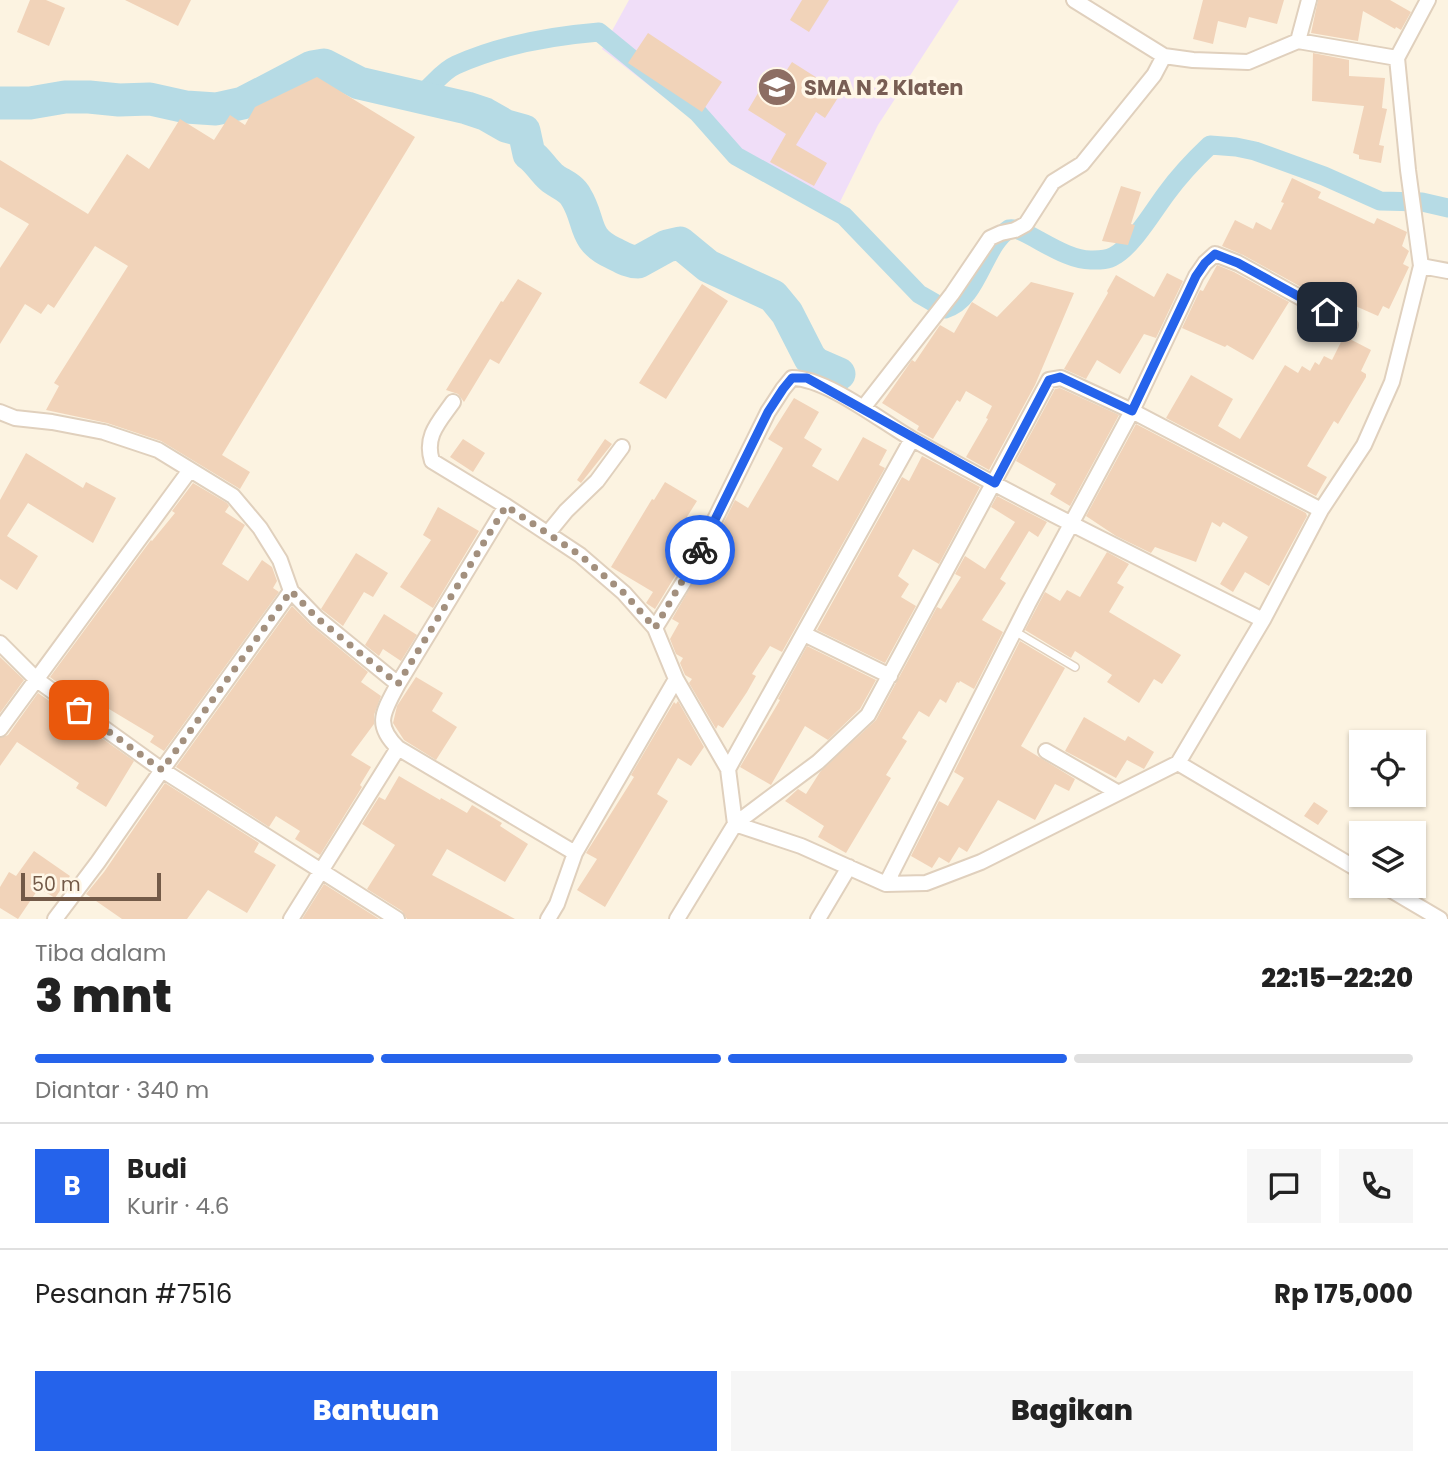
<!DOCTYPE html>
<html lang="id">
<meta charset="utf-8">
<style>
body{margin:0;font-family:Poppins,sans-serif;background:#f6f6f6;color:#222;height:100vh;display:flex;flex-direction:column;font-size:26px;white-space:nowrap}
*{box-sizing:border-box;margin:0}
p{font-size:23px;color:#767676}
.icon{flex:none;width:38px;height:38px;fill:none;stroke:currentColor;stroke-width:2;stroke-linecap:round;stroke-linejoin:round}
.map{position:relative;height:919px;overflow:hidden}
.drawer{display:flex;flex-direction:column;background:#fff;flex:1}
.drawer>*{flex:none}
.tools{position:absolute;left:1349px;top:730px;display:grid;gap:14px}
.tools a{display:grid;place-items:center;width:77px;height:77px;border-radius:0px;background:#fff;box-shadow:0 2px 5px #0004;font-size:35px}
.scale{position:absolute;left:21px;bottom:18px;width:140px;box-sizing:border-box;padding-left:7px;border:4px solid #735a48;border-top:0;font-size:19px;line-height:24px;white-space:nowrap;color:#735a48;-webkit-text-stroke:5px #fff7e7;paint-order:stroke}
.pin{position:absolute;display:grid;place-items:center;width:60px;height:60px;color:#fff;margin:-30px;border-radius:14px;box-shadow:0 4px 10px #0006}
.courier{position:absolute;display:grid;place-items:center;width:70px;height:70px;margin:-35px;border:5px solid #2563eb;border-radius:50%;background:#fff;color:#222;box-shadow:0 2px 9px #0007}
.head em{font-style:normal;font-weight:800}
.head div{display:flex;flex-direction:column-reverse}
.head{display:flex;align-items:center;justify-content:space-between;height:119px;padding:0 35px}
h1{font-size:46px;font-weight:800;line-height:52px}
.bar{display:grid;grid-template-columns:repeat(4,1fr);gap:10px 7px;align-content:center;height:84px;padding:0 35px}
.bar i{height:9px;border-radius:5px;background:#e0e0e0}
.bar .current{background:#2563eb}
.bar p{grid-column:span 4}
.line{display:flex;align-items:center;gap:18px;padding:0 35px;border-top:2px solid #e0e0e0}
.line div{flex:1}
.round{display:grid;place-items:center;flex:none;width:74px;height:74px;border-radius:0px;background:#f6f6f6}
.button{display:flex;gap:14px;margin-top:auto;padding:14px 35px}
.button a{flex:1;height:80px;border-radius:0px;background:#2563eb;color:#fff;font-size:28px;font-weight:800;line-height:80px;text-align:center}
.button a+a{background:#f6f6f6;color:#222}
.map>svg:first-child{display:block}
.education{fill:#f0def8}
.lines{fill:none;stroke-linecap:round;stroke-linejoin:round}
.canal{stroke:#b6dbe5;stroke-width:19}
.river{stroke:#b6dbe5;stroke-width:33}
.building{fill:#f1d3b9}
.service-casing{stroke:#e0d0bd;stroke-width:10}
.minor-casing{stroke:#e0d0bd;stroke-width:18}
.service{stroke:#fff;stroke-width:7}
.minor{stroke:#fff;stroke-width:14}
.done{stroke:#a3907e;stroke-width:7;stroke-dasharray:0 12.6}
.route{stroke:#2563eb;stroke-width:9}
.labels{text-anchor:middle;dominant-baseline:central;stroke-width:7;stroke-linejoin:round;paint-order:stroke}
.education-label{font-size:21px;font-weight:bold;fill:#785e54;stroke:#fff7e7;text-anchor:start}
</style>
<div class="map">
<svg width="1448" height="919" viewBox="0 0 1448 919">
<rect width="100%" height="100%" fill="#fcf3e1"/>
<path class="education" d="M629,0H959L878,125L836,210L709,132L602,49Z"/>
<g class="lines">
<path class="canal" d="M415,97C430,92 438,73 456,65C500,45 551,36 599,32L698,113L736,156L844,216L919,294L945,309C978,300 983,246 1009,229C1023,225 1063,262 1093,260C1101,260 1108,260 1114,256C1132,247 1154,210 1166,194C1179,176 1194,160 1210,145L1236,147L1255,151L1324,176L1380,201L1422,202L1448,208"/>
<path class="river" d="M0,103H30L65,97H89L119,100L150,99L186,107L216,109L243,103L312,67L324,65L359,83L467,108L485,114L506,126L524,131L529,154C538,160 542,169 551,177C559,184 571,187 576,197C591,221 582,239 613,253C621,257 629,262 638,262L667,246L680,243L708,266L773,296L787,313L810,358L816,364L839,374"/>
</g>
<path class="building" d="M30,0H46L65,8L49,46L17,32Z
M125,0H191L178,26Z
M802,0H829L809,32L790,20Z
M1203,0H1284L1277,24L1249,17L1246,28L1218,21L1213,44L1193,39Z
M1318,0H1390L1411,12L1401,30L1396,27L1395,29L1363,11L1358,41L1311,33Z
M648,33L722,82L702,112L628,63Z
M1313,53L1349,60V76L1385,78L1382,108L1387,109L1379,145L1384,146L1381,163L1359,159V155L1353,153L1364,106L1312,101Z
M792,62L841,93L825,118L816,112L796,145L827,163L814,186L770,162L786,134L748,110L761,88L771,94Z
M317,77L415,137L222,455L250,472L240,489L161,441L107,423L46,410L59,386L54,383L128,266L95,246L54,308L48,304L41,314L25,304L0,344V268L29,224L0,207V160L88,214L127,154L149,169L180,119L214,140L230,115L245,125L255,107Z
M1292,178L1321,192L1318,198L1374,224L1377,218L1407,232L1402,246L1409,251L1403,264L1409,267L1389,309L1383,306L1378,316L1335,297L1332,304L1243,255L1222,246L1235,220L1253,229L1256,222L1271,230L1284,203L1281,202Z
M1121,186L1141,192L1131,224L1135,225L1128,245L1102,241Z
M1217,265L1234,272L1289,302L1253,360L1227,345L1225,347L1182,328L1200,290L1203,291Z
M1167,273L1183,281L1156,338L1144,334L1120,374L1097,360L1086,379L1064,369L1108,293L1107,291L1116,275L1154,297Z
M518,279L542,293L499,364L490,359L464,402L458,394L446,390L501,301L503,302Z
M1031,282L1074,293L1035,385L989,470L966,457L988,419L986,418L992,406L966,391L960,402L957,400L933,439L917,430L919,426L882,403L912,360L915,362L940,325L954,333L972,302L997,317Z
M702,284L728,301L666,399L639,383Z
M1344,336L1371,350L1361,371L1366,374V377L1338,424L1334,421L1307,466L1327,477L1316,496L1166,418L1191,375L1233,399L1218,426L1240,439L1285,365L1298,373L1302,366L1310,371L1315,362L1319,365L1324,356L1332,360Z
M1060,388L1119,415L1070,506L1050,494L1056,484L1016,461L1055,389Z
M794,398L819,412L804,438L822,449L812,466L838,481L863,437L887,450L879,465L885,468L782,652L770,646L752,674L756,676L747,692L723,728L718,725L716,729L689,683L692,679L685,675L680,663L683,658L676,654L670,639L679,623L672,619L715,545L713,544L735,500L748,508L783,448L768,439Z
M1136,424L1306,513L1307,516L1269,586L1245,572L1233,592L1220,584L1248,537L1223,522L1220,527L1212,522L1196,562L1155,547L1151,553L1116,536L1086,516Z
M463,439L485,453L473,472L450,457Z
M605,439L612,444L581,483L577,480Z
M26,453L83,488L86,482L116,498L93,543L28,503L7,536L38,556L17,590L0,579V500Z
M922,456L980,487L939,564L913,549L898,576L909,584L901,597L916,606L885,663L817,630L902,477L909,481Z
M665,482L697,501L685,520L693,524L670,561L680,568L655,609L646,603L653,592L611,567L652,499L654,500Z
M193,483L227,503L229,506L225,512L245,525L222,564L248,581L262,560L272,567L277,581L273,588L279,592L164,751L150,742L154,736L74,688L71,693L50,677L151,540L152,541L175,513L172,511Z
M997,496L1047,522L1038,537L1029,531L1000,579L1006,583L982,620L1003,632L974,689L960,681L959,683L957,682L946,703L940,699L929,717L919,711L902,738L907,741L886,775L891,778L846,853L818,837L824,826L785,801L798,789L806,794L820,772L876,720L937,607L941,609L961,577L955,574L965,556L985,569L1015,522L991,507Z
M438,507L479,531L433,608L400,587L431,540L423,535Z
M1107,552L1129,564L1117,583L1124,587L1109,612L1181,655L1162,684L1154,679L1139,703L1107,682L1112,675L1075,651L1071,658L1025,630L1045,592L1060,601L1067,590L1080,597Z
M356,553L388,573L373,597L364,592L343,626L321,609Z
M292,606L311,625L368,672L361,682L381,696L374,715V724L351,755L371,767L360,785L362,787L320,855L295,839L300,831L276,816L269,827L176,767Z
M384,614L417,635L401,661L383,649L379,656L365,645Z
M1020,641L1065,668L1021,746L1075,779L1069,791L1055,784L1035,820L998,800L967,852L959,847L949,863L939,857L932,868L911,856L939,801L948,806L964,778L954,772Z
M807,646L876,680L860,709L828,740L805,726L771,785L740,767L780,700L778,699Z
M0,657L24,680L0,713Z
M416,677L443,693L432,711L457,727L436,760L404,740L393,723L397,706Z
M38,693L61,709L55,716L89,739L93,732L134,761L106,807L76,788L79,783L17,742L0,766V738L8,735Z
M678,701L704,747L691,766L678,758L657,794L668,801L605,907L577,890L597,859L586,853L634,777L631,775L674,702L676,704Z
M1084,717L1125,741L1128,736L1154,752L1144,769L1127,760L1116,778L1065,751Z
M399,776L440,800L441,798L467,813L472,805L502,823L500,826L528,844L505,882L447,849L432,875L515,919H407L402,911L367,889L395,845L362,824L379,797L385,800Z
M165,783L259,843L254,852L276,865L247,913L208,890L187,919H122L86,894L104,872Z
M1314,802L1328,811L1318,825L1304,816Z
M34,851L70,876L55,898L39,888L18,919L0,908V887L9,872L16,876Z
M324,884L379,919H302Z"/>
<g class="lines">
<g class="service-casing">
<path id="service" d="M1016,632L1075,667"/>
</g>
<g class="minor-casing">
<path id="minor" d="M1074,0L1164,56L1193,60L1248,62L1298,41L1397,58
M1298,41L1309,0
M1421,266L1448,271
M453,402C439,422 424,436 432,461L506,506L398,684C384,711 373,724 398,748L575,853
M863,408L952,294L990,238L1001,233L1015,230L1026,224L1053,182L1082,164L1154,75L1164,56
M0,412L15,418L52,422L104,432L158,450L233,496L260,528L280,560L291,591L317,618L398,684
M506,506L580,555L624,593L655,628L676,679L728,769L735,824L801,846L886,884L926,883L981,862L1178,763L1263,620L1321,510L1364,445L1392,382L1421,266L1408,170L1397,58L1428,0
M548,533L566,511L597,481L622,447
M655,628L686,578L768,412L783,389L792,378C827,378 882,422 914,440C1028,504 1146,561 1263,620
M804,634L890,676
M0,643L37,680L162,770L397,919
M0,729L190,470
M1046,751L1117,792
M1178,763L1362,872
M728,769L912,439
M886,884L1028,604L1132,411L1196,276L1205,263L1215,254L1238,263L1350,325
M1384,886L1440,919
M55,919L98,862L162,770L291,591
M291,919L398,748
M548,919L557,904L575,853L676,679
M677,919L735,824L818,762L868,715L1049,380L1061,378L1132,411L1321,510
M818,919L849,867"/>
</g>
<use href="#service" class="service"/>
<use href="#minor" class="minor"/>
</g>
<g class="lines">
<path class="done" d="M79,710L162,770L291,591L317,618L398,684L506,506L580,555L624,593L655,628L700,550"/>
<path class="route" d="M700,550L768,412L783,389L792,378H807L995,483L1049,380L1060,377L1132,411L1196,276L1205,263L1215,254L1238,263L1327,312"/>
</g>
<defs>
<g id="school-disc" transform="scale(2.0125)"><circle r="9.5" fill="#8d6e63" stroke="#fff7e7"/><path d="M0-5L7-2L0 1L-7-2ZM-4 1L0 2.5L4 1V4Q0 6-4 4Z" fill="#fff"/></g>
</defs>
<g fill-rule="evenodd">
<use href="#school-disc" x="777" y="87"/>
</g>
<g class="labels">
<g class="education-label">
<text x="804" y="87">SMA N 2 Klaten</text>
</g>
</g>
</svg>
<div class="tools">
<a><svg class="icon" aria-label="locate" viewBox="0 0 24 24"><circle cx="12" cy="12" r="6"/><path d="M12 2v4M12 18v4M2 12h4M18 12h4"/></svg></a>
<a><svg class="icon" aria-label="layers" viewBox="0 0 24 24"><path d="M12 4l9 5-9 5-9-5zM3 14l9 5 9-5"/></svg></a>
</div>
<div class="scale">50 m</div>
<div class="pin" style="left:79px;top:710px;background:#ea580c"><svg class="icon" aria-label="bag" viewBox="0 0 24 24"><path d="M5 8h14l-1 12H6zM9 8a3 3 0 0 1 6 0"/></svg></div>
<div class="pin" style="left:1327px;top:312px;background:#1f2937"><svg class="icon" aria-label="home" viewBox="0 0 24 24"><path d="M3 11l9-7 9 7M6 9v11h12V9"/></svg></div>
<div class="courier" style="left:700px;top:550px"><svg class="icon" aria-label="bike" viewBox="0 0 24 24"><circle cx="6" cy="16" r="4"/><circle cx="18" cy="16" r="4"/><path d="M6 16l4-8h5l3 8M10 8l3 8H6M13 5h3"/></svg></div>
</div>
<section class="drawer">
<div class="head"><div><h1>3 mnt</h1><p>Tiba dalam</p></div><em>22:15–22:20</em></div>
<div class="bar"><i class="current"></i><i class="current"></i><i class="current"></i><i></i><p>Diantar · 340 m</p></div>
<div class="line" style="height:126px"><b class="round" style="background:#2563eb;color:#fff">B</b><div><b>Budi</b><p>Kurir · 4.6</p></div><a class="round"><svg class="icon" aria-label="chat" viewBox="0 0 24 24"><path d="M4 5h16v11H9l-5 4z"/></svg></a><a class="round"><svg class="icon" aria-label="phone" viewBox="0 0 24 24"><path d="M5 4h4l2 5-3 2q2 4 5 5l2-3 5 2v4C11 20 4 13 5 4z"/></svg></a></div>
<div class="line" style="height:91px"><div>Pesanan #7516</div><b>Rp 175,000</b></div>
<div class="button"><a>Bantuan</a><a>Bagikan</a></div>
</section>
